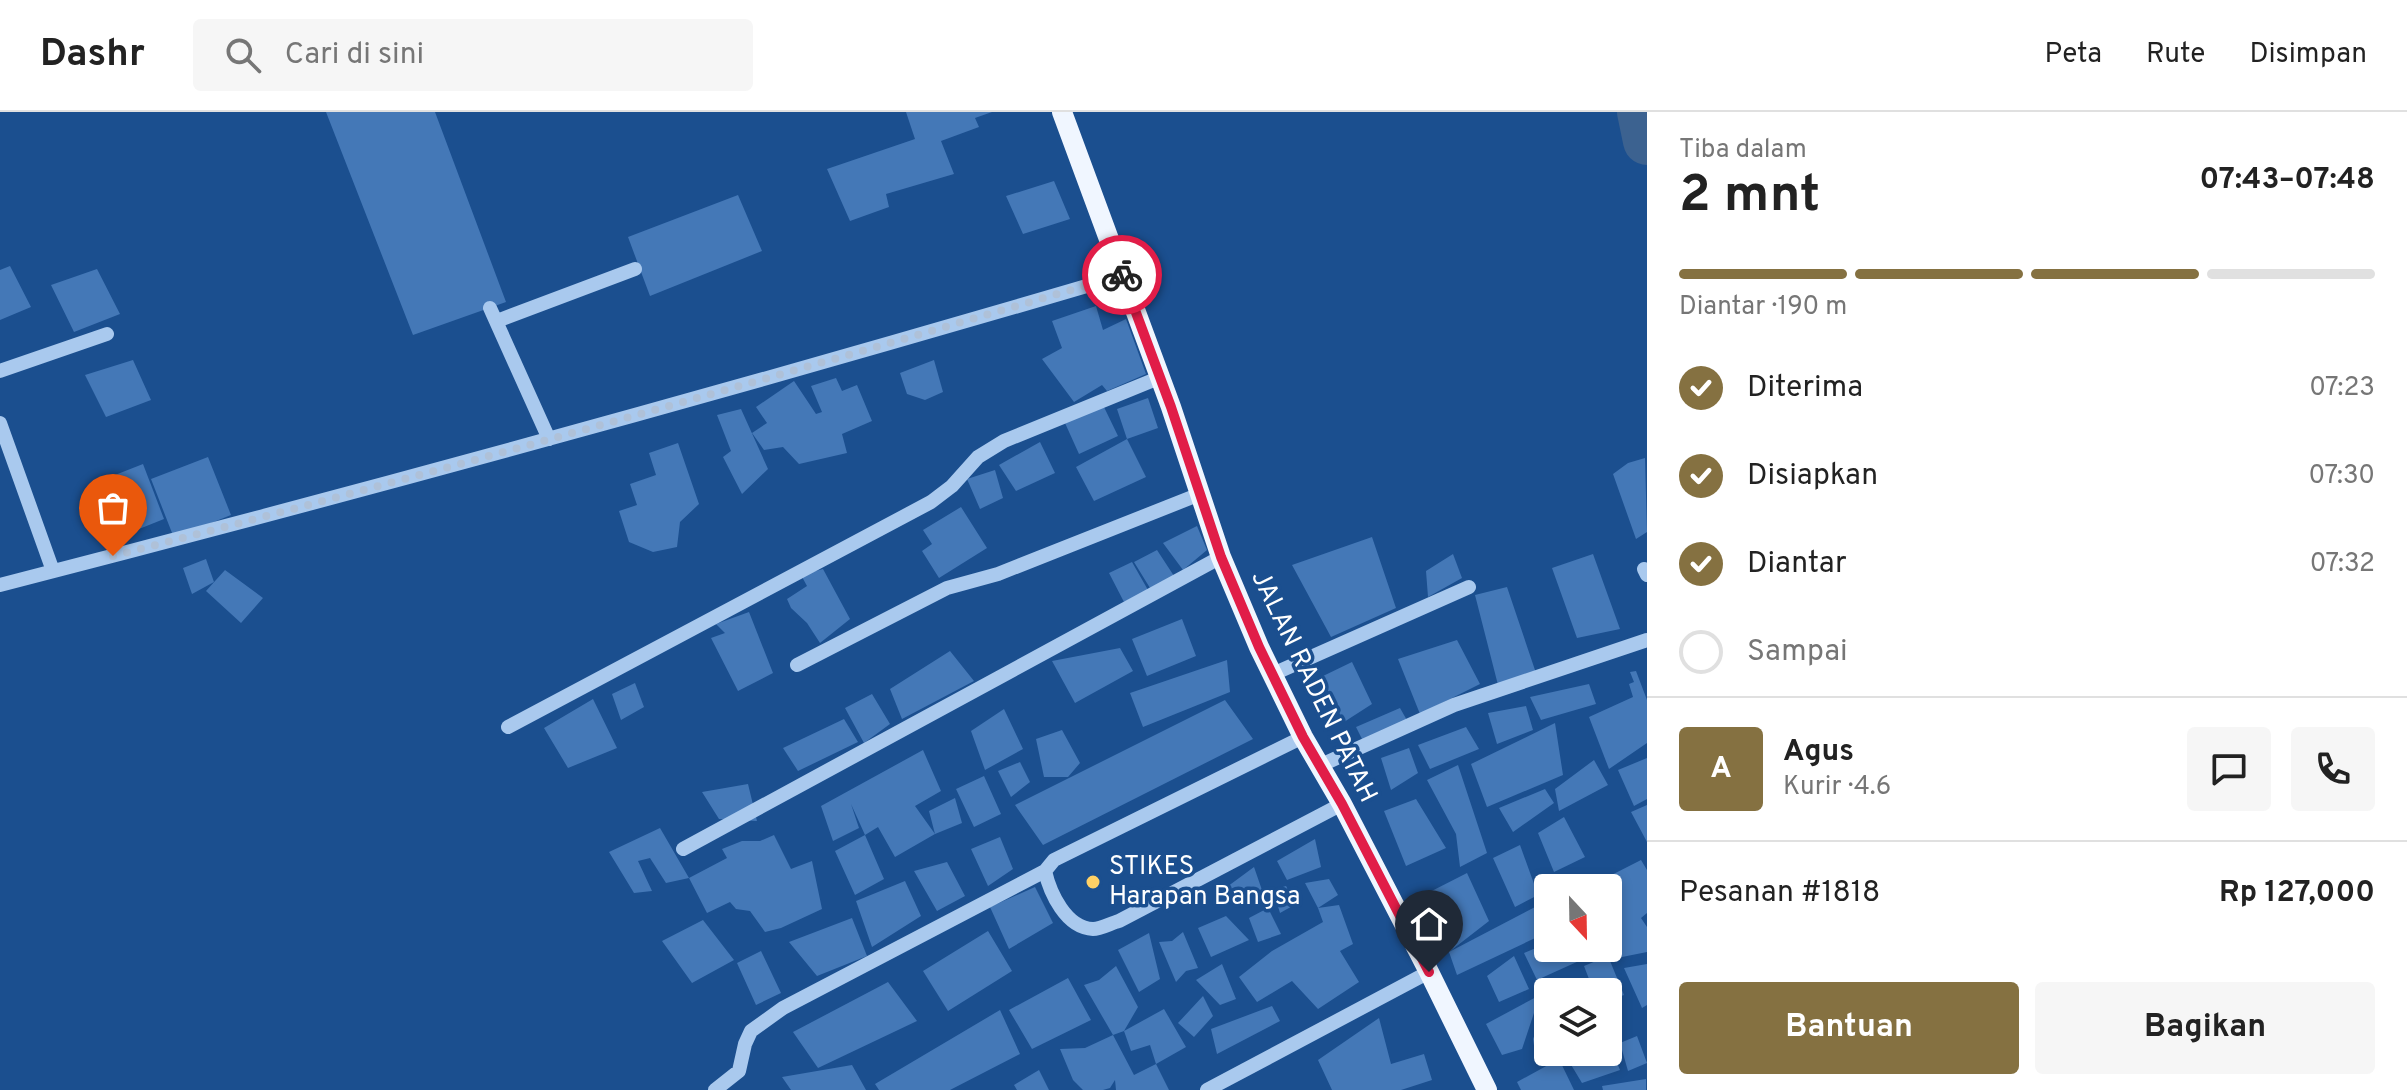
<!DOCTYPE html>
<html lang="id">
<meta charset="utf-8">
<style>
body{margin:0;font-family:Overpass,sans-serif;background:#f6f6f6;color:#222;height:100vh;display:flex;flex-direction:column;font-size:30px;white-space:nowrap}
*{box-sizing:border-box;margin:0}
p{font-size:26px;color:#767676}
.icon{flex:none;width:44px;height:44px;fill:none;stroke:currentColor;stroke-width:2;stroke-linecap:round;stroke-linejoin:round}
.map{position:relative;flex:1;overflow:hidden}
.side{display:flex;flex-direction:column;background:#fff;width:760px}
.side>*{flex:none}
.needle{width:52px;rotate:158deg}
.buttons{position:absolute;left:1534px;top:762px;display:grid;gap:16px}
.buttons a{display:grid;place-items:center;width:88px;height:88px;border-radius:8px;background:#fff;box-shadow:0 4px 12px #0003;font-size:40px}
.pin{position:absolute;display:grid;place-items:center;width:68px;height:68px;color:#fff;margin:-82px -34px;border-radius:50% 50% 50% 0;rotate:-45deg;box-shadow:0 0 8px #0007}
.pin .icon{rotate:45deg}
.courier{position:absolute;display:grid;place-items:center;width:80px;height:80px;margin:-40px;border:6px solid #e11d48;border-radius:50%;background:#fff;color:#222;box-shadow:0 2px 10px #0007}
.summary em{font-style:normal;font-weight:700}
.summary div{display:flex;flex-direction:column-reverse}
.summary{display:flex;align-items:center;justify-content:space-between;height:136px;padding:0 32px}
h1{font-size:52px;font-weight:700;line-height:60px}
.bar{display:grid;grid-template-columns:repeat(4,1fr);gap:12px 8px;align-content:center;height:96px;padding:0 32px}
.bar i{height:10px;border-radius:6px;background:#e0e0e0}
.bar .selected{background:#857141}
.bar p{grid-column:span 4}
.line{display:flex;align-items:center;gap:20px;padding:0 32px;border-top:2px solid #e0e0e0}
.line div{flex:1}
.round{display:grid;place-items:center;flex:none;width:84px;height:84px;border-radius:8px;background:#f6f6f6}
ol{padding:0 32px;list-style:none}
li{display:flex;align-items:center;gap:24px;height:88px}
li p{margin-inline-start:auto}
li .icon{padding:8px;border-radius:50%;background:#857141;color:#fff;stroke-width:4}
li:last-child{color:#767676}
li i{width:44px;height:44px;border:4px solid #e0e0e0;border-radius:50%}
.primary-button{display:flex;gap:16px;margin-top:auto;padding:16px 32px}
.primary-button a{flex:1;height:92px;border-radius:8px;background:#857141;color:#fff;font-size:32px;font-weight:700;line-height:92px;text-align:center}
.primary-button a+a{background:#f6f6f6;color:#222}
header{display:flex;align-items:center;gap:48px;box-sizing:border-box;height:112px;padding:0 40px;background:#fff;border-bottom:2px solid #e0e0e0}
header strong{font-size:38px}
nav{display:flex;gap:44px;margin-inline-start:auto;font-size:28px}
.search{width:560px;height:72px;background:#f6f6f6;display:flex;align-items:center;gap:20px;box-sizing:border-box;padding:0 28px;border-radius:8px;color:#767676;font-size:30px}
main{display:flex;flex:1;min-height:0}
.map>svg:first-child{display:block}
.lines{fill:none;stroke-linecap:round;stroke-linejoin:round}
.river{stroke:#3c6290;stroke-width:48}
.building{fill:#4478b7}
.minor{stroke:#a9c9ee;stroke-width:14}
.major{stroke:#f0f6ff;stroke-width:20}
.done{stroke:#afc1d8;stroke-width:8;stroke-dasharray:0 14.4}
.route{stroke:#e11d48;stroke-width:10}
.poi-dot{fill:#ffd166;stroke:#1b4f8f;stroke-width:3}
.labels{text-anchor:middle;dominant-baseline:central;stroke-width:7;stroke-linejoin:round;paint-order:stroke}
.street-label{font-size:26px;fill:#fff;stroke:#1b4f8f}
.poi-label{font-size:26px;fill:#fff;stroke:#1b4f8f;text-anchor:start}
</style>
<header>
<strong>Dashr</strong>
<div class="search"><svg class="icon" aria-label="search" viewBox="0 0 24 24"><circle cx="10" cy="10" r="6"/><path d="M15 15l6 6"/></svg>Cari di sini</div>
<nav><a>Peta</a><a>Rute</a><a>Disimpan</a></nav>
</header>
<main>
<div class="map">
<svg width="1647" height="978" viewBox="0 0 1647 978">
<rect width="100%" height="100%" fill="#1b4f8f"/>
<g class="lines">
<path class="river" d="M1641,0L1647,29"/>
</g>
<path class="building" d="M326,0H435L506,190L413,223Z
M906,0H992L975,6L979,15L941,29L954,62L886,82L889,95L850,109L827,57L915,27Z
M1054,69L1070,107L1023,122L1006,84Z
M738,83L762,139L650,184L628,125Z
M10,154L31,195L0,208V158Z
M97,157L120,202L74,220L51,173Z
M1096,194L1103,218L1126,207L1146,262L1107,279L1102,273L1074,290L1042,247L1062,236L1052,209Z
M133,248L151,288L106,305L85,263Z
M934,248L943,280L925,288L907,282L900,261Z
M836,266L842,279L857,273L872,309L842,322L847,341L799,352L783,335L764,338L752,321L767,311L756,295L794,269L816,302L822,300L811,274Z
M1148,286L1158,316L1127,327L1146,365L1094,389L1076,355L1127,327L1117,297Z
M1103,293L1118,324L1079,342L1065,311Z
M741,297L768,357L742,382L723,345L731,339L717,303Z
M1040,330L1055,361L1016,379L999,353Z
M678,331L699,392L680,410L677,435L653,440L629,430L619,399L637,393L630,372L656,363L649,341Z
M208,345L231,403L174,426L151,367Z
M1645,346L1647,420L1636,427L1613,362L1628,351Z
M143,352L164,407L109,429L87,374Z
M995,358L1003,386L980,397L967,367Z
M961,395L987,436L939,466L922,439L932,432L923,418Z
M1197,414L1207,438L1183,458L1163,431Z
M1372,425L1396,496L1331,525L1292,453Z
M1157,438L1174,464L1150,476L1134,450Z
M1453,442L1462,466L1428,485L1426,459Z
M1593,442L1620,517L1577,526L1552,456Z
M206,447L214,470L192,482L183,456Z
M1132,450L1148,478L1124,490L1109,461Z
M823,457L850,507L820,531L807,511L791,496L787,487L807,474L801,463Z
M225,458L263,486L241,511L206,479Z
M1507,475L1537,564L1498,573L1475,483Z
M749,500L773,561L738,579L711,526L725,521L716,512Z
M1182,507L1196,544L1147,564L1132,527Z
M1457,528L1480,572L1420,602L1398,547Z
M1120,536L1133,559L1075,591L1052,549Z
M950,539L974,569L902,607L890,577Z
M1227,548L1230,580L1143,615L1130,581Z
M1352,550L1372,592L1344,610L1321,565Z
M1636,559L1647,588V631L1609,657L1589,605L1633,585L1629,572L1634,570L1630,560Z
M635,571L644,595L621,608L612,582Z
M1589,572L1596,592L1541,608L1530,585Z
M872,582L890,612L864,631L845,596Z
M593,587L617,636L568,656L544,616Z
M1225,588L1253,627L1043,733L1015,693Z
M1526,594L1533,618L1497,632L1488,601Z
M1400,596L1408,610L1364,631L1356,615Z
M1004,597L1023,637L985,658L971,619Z
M844,607L858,630L798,659L783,636Z
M1555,611L1563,663L1487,695L1471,652Z
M1466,615L1479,637L1430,657L1418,633Z
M1062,618L1080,651L1068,665H1044L1036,627Z
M1409,636L1418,661L1391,678L1381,646Z
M923,638L941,679L915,694L935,722L929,699L955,686L962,711L935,722L895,745L878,715L865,723L851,692L859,716L833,729L821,694Z
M1647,646V687L1634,694L1618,658Z
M1594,648L1608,673L1559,699L1555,677Z
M1020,650L1030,670L1011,685L998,659Z
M1458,653L1487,741L1460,755L1456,722L1427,668Z
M984,664L1001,702L974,715L956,677Z
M748,672L757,709L719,707L702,680Z
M1545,677L1554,691L1513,720L1499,696Z
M1416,687L1446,736L1406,754L1384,699Z
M1647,693V730L1631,700Z
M1564,705L1585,745L1554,760L1538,721Z
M660,716L689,766L727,746L722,737L742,729H760L774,723L791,757L812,749L822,797L781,816L765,820L750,799L736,797L730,790L707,801L689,766L666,771L650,746L638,749L652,779L634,781L609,740Z
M865,723L884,767L855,783L835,739Z
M1000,725L1013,757L988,774L971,737Z
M1315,727L1321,755L1287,768L1277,749Z
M1520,733L1538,783L1515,795L1493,746Z
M1641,748L1647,758V801L1641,806L1647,815V840L1622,845L1608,815V776H1586Z
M947,750L965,784L937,799L914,759Z
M1254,755L1263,781L1242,791L1216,783Z
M1467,761L1489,809L1449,840L1537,794L1548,820L1457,863L1449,840L1418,786Z
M1329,767L1338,783L1318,796L1305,771Z
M905,769L921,804L872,835L856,789Z
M1286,774L1296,792L1280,801L1273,778Z
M1035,775L1053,811L1009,837L990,795Z
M1339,793L1353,832L1340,839L1359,870L1318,897L1292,869L1257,890L1239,865L1272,839L1323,810L1318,796Z
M1268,796L1281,822L1258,830L1249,806Z
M1226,804L1249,828L1211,845L1198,816Z
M852,806L867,844L817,864L789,830Z
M703,808L734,848L692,871L662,829Z
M988,819L1012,859L948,899L923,859Z
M1183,820L1198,856L1186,859L1176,870L1159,830L1172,829Z
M1149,821L1160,867L1139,880L1118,838Z
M1548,831V836H1600L1601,839L1537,868L1524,841Z
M761,839L781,881L756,893L737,851Z
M1514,844L1529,877L1499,890L1487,864Z
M1608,844L1624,883L1608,889V880H1594L1584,854Z
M1222,852L1236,887L1220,893L1196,868Z
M1647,852V893L1642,896L1624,856Z
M1116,854L1138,895L1124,919L1164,897L1186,935L1156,952L1150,933L1131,939L1124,919L1113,923L1084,873L1099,868Z
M1068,866L1091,908L1032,937L1009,898Z
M1576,867L1583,880H1556Z
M888,870L917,909L818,956L793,920Z
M1540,883L1522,937L1502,943L1486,912Z
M1203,884L1213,904L1194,925L1178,911Z
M1548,888V939L1536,947L1533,927Z
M1272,894L1280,909L1217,942L1211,917Z
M1000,898L1020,942L950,978H879L875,972Z
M1379,906L1391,952L1424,942L1432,968L1401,978H1332L1318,948Z
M1113,923L1134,963L1156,952L1169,978H1116L1115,968L1110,976L1103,978H1083L1073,968L1060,937L1085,936Z
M1637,924L1647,951L1628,959L1620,931Z
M1608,929L1620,958L1582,971L1564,941L1608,940Z
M1559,947L1574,978H1521L1517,970Z
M852,953L866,978H791L782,965Z
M1039,958L1049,978H1017L1014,973Z
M1646,967V978H1603L1602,974Z"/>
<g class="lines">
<path class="minor" d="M490,196L549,327
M497,209L635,157
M0,259L107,222
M0,311L53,459
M1644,457L1647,463
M0,473C376,376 751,273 1124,163
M797,553L947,476L998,462L1200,382
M1273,562L1469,475
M508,615L931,390L952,374L978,345L1004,329L1161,265
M1319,654L1454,593L1647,528
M683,737L1221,445
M1045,759C1050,781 1066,816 1093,817C1101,817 1111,811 1119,809L1342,692
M715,978L739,959L745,932L751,919L783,896L1045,759L1054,748L1303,625
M1207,978L1429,860"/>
<path class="major" d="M1062,0L1171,295L1221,445L1259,535L1303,625L1342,692L1429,860L1487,978"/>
</g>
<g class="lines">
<path class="done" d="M113,444C452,357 787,262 1122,163"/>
<path class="route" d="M1122,163L1171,295L1221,445L1259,535L1303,625L1342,692L1429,860"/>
</g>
<circle class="poi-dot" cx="1093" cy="770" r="8"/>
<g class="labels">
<g class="street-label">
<text transform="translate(1313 575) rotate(64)">JALAN RADEN PATAH</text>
</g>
<g class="poi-label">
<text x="1109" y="755">STIKES<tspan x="1109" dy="30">Harapan Bangsa</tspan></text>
</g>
</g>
</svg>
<div class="buttons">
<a><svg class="needle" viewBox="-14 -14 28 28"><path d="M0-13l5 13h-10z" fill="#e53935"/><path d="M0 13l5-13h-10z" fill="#767676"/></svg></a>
<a><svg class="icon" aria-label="layers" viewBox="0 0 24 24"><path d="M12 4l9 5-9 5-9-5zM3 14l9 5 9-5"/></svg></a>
</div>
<div class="pin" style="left:113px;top:444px;background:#ea580c"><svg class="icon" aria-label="bag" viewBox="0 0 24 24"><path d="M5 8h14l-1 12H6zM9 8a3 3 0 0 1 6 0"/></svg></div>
<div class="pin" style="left:1429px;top:860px;background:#1f2937"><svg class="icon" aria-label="home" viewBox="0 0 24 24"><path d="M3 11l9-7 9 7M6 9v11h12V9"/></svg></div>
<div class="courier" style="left:1122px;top:163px"><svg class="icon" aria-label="bike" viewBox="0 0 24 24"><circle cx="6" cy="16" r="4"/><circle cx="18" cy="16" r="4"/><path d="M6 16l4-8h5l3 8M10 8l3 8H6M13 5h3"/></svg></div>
</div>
<section class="side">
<div class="summary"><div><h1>2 mnt</h1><p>Tiba dalam</p></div><em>07:43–07:48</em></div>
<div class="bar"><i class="selected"></i><i class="selected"></i><i class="selected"></i><i></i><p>Diantar · 190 m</p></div>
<ol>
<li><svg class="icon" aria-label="check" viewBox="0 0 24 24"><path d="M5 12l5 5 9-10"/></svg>Diterima<p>07:23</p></li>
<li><svg class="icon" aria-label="check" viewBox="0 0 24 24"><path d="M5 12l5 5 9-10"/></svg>Disiapkan<p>07:30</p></li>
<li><svg class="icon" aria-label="check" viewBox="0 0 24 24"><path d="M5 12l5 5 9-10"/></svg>Diantar<p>07:32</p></li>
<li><i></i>Sampai</li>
</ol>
<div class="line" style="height:144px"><b class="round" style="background:#857141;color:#fff">A</b><div><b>Agus</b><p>Kurir · 4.6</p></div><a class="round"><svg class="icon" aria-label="chat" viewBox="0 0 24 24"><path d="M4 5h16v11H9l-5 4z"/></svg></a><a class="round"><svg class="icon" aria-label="phone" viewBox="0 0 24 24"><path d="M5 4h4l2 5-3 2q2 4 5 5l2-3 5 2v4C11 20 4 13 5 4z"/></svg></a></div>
<div class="line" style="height:104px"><div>Pesanan #1818</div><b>Rp 127,000</b></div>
<div class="primary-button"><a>Bantuan</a><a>Bagikan</a></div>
</section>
</main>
